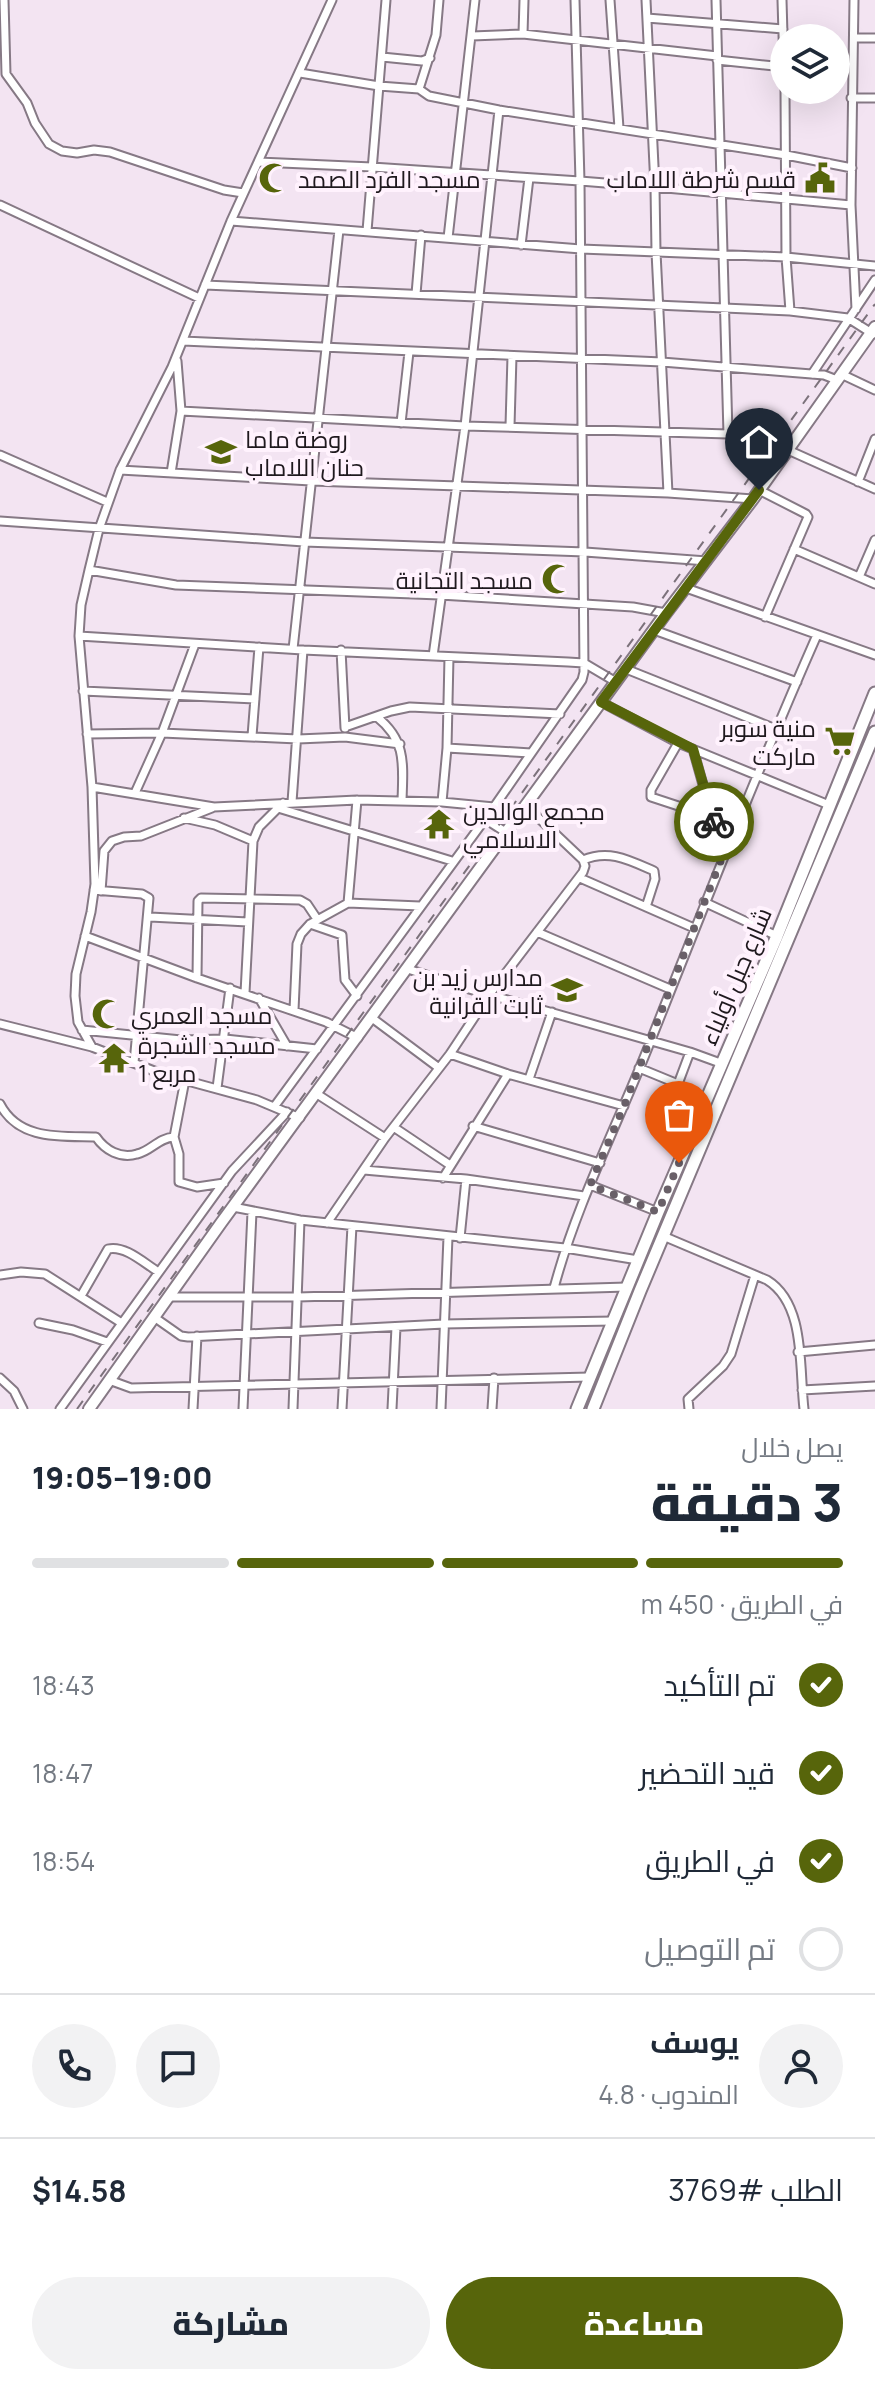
<!DOCTYPE html>
<html lang="ar">
<meta charset="utf-8">
<style>
body{margin:0;font-family:Manrope,Cairo,sans-serif;background:#f2f2f3;color:#1f2937;direction:rtl;height:100vh;display:flex;flex-direction:column;font-size:30px;white-space:nowrap}
*{box-sizing:border-box;margin:0}
p{font-size:26px;color:#747a83}
.icon{flex:none;width:44px;height:44px;fill:none;stroke:currentColor;stroke-width:2;stroke-linecap:round;stroke-linejoin:round}
.map{position:relative;height:1409px;overflow:hidden;direction:ltr}
.details{display:flex;flex-direction:column;background:#fff;flex:1}
.details>*{flex:none}
.buttons{position:absolute;left:770px;top:24px;display:grid;gap:16px}
.buttons a{display:grid;place-items:center;width:80px;height:80px;border-radius:50%;background:#fff;box-shadow:0 8px 32px #0002;font-size:40px}
.pin{position:absolute;display:grid;place-items:center;width:68px;height:68px;color:#fff;margin:-82px -34px;border-radius:50% 50% 50% 0;rotate:-45deg;box-shadow:0 0 8px #0007}
.pin .icon{rotate:45deg}
.courier{position:absolute;display:grid;place-items:center;width:80px;height:80px;margin:-40px;border:6px solid #57650b;border-radius:50%;background:#fff;color:#222;box-shadow:0 2px 10px #0007}
.summary em{font-style:normal;font-weight:800}
.summary div{display:flex;flex-direction:column-reverse}
.summary{display:flex;align-items:center;justify-content:space-between;height:136px;padding:0 32px}
h1{font-size:52px;font-weight:800;line-height:60px}
.bar{display:grid;grid-template-columns:repeat(4,1fr);gap:12px 8px;align-content:center;height:96px;padding:0 32px}
.bar i{height:10px;border-radius:6px;background:#e0e1e3}
.bar .on{background:#57650b}
.bar p{grid-column:span 4}
.line{display:flex;align-items:center;gap:20px;padding:0 32px;border-top:2px solid #e0e1e3}
.line div{flex:1}
.round{display:grid;place-items:center;flex:none;width:84px;height:84px;border-radius:42px;background:#f2f2f3}
ol{padding:0 32px;list-style:none}
li{display:flex;align-items:center;gap:24px;height:88px}
li p{margin-inline-start:auto}
li .icon{padding:8px;border-radius:50%;background:#57650b;color:#fff;stroke-width:4}
li:last-child{color:#747a83}
li i{width:44px;height:44px;border:4px solid #e0e1e3;border-radius:50%}
.cta{display:flex;gap:16px;margin-top:auto;padding:16px 32px}
.cta a{flex:1;height:92px;border-radius:48px;background:#57650b;color:#fff;font-size:32px;font-weight:800;line-height:92px;text-align:center}
.cta a+a{background:#f2f2f3;color:#1f2937}
.map>svg:first-child{display:block}
.lines{fill:none;stroke-linecap:round;stroke-linejoin:round}
.street-casing{stroke:#867985;stroke-width:11}
.secondary-casing{stroke:#867985;stroke-width:14}
.primary-casing{stroke:#867985;stroke-width:15}
.street{stroke:#fff;stroke-width:7}
.secondary{stroke:#fff;stroke-width:10}
.primary{stroke:#fff;stroke-width:11}
.rail{stroke:#7c727b;stroke-width:2;stroke-dasharray:10 10;stroke-linecap:butt}
.done{stroke:#696068;stroke-width:8;stroke-dasharray:0 14.4}
.route{stroke:#57650b;stroke-width:10}
.labels{text-anchor:middle;dominant-baseline:central;stroke-width:8;stroke-linejoin:round;paint-order:stroke}
.poi-label{font-size:24px;fill:#1f191e;stroke:#fff2fd;text-anchor:start}
.street-label{font-size:24px;fill:#1f191e;stroke:#fff2fd}
</style>
<div class="map">
<svg width="875" height="1409" viewBox="0 0 875 1409">
<rect width="100%" height="100%" fill="#f3e4f2"/>
<g class="lines">
<g class="street-casing">
<path id="street" d="M4,0L6,74L27,103L35,123L49,144L62,151L77,153L94,150L110,152L224,190L243,193
M610,0L619,128
M716,0L728,434
M782,0L784,69
M854,0L851,205L856,309
M647,18L783,29
M523,34L524,0
M472,36L523,34L717,56
M854,38H875
M382,57L422,61L430,58
M717,60L784,67
M300,73L379,86L419,89L429,96L499,110L786,155L852,168
M419,89L436,35L439,0
M785,90L786,257L790,311
M851,98H875
M259,162L372,167L580,181L575,0
M0,205L199,298
M231,221L581,249L786,257L875,266
M367,231L386,0
M448,238L475,0
M521,245L529,178
M205,285L790,311L848,318L873,334
M416,294L421,235
M183,341L662,362L824,375L837,380
M812,374L875,280
M841,374L875,390
M181,411L465,426L728,434L794,442
M401,423L409,352
M510,426L512,356
M788,450L875,489
M0,455L107,502
M120,470L311,481L668,493L753,499
M171,473L181,411L177,361
M858,482L875,439
M759,490L806,514L808,517L765,617
M668,493L656,252L655,187L851,205
M0,521L304,542L585,552L707,561
M794,549L875,584
M89,570L176,585L440,595L633,607L666,613
M859,577L875,540
M686,588L875,655
M654,630L797,682
M79,636L303,650L568,662L584,663L616,682
M293,649L339,230
M341,650L345,728
M433,656L465,426L499,110
M626,669L776,729
M83,691L255,699
M601,702L678,743L829,805
M377,717C407,741 403,765 402,801
M345,727L391,711L410,707L560,714
M87,734L162,733L298,739L345,737L400,744
M252,736L259,647
M678,743L651,790V797L712,817
M447,748L531,753
M693,749L712,817L725,850
M92,787L214,807L357,800L442,802L494,807
M135,793L162,733L195,644
M292,802L303,650
M442,802L447,748L449,657
M278,808L452,861
M184,818L215,825L253,841
M485,819L507,833
M583,860C609,849 629,860 654,871L655,879L646,907
M580,878L694,928
M94,890L142,894L149,898L134,1063
M101,891L104,851L112,841L124,837L141,836L212,808
M704,902L777,936
M348,903L357,800
M150,917L248,922
M310,924L342,935L345,980L357,996
M537,932L670,989
M85,936L197,978L326,1022L358,1038
M408,969L462,987L690,1052L723,1064
M197,978L198,901L201,898L300,900L307,904L317,919
M245,993L253,841L259,827L283,803
M259,998L287,1046
M294,1010L297,944L301,934L310,924L348,903L420,906
M372,1018L439,1068
M0,1024L92,1047L162,1074L257,1100L300,1118
M82,1030L181,1040L225,1039L317,1049
M92,1047L78,1022L75,996L76,974L91,912L95,884L92,787L79,636L81,605L89,570L99,529L120,470L172,367L231,221L332,0
M450,1054L508,1074L624,1106
M639,1068L678,1084L690,1052
M529,1079L552,1012
M217,1088L230,988
M317,1094L385,1138
M0,1104C19,1141 62,1136 96,1137C105,1150 120,1159 137,1154C151,1151 158,1138 174,1137L179,1154V1182L197,1187L224,1183
M274,1107L494,807L582,680L584,672L580,181L655,187L646,0
M473,1126L600,1163
M395,1128L450,1165
M174,1137L185,1080
M364,1170L466,1179L584,1196
M443,1178L508,1074
M590,1185L658,1212
M233,1207L300,1220L565,1248L638,1260
M327,1223L385,1138L450,1054L489,995L583,872L585,866L583,860L526,806
M663,1236L767,1280C806,1304 799,1368 804,1409
M460,1238L466,1179
M0,1275L21,1272L45,1274L120,1322
M554,1288C577,1202 619,1122 651,1040C705,904 758,769 817,635
M81,1296L108,1249C125,1245 144,1263 157,1271
M169,1297H298L627,1287
M154,1317L181,1336L188,1337L444,1324L614,1321
M39,1323L73,1330L107,1342
M798,1352L875,1345
M0,1378L14,1391L23,1409
M109,1380L131,1388L590,1377
M802,1390L875,1386
M60,1409L232,1171L287,1112
M193,1409L197,1336
M243,1409L252,1212
M293,1409L300,1220
M342,1409L352,1226
M392,1409L396,1327
M441,1409L448,1237
M492,1409L494,1378
M689,1409L688,1399L723,1366L731,1354L755,1275"/>
</g>
<g class="secondary-casing">
<path id="secondary" d="M89,1409L221,1223L666,613L753,499L875,327"/>
</g>
<g class="primary-casing">
<path id="primary" d="M577,1409L658,1212L777,936L875,693
M593,1409L640,1291L875,732"/>
</g>
<use href="#street" class="street"/>
<use href="#secondary" class="secondary"/>
<use href="#primary" class="primary"/>
<path class="rail" d="M77,1409L875,304"/>
</g>
<g class="lines">
<path class="done" d="M679,1163L658,1212L590,1185L624,1106L725,850L714,822"/>
<path class="route" d="M714,822L693,749L601,702L759,490"/>
</g>
<defs>
<g id="mosque-bare" transform="scale(2.4)"><path d="M3.5-4.9A6 6 0 1 0 3.5 4.9A5 5 0 1 1 3.5-4.9Z" fill="#57650b" stroke="#fff2fd" stroke-width="2.5" paint-order="stroke"/></g>
<g id="civic-bare" transform="scale(2.4)"><path d="M-.6-6.5H3V-4.5H.6V-3L4-1V1h2V6H-6V1h2V-1L-.6-3ZM-1.2 2.5V6h2.4V2.5Z" fill="#57650b" stroke="#fff2fd" stroke-width="2.5" paint-order="stroke"/></g>
<g id="school-bare" transform="scale(2.4)"><path d="M0-5L7-2L0 1L-7-2ZM-4 1L0 2.5L4 1V4Q0 6-4 4Z" fill="#57650b" stroke="#fff2fd" stroke-width="2.5" paint-order="stroke"/></g>
<g id="supermarket-bare" transform="scale(2.4)"><path d="M-6-5.5h2.5l.6 2H6L4.5 2H-2.5L-4.4-4H-6ZM-1.5 3.2a1.3 1.3 0 1 0 .1 0ZM3 3.2a1.3 1.3 0 1 0 .1 0Z" fill="#57650b" stroke="#fff2fd" stroke-width="2.5" paint-order="stroke"/></g>
<g id="temple-bare" transform="scale(2.4)"><path d="M0-6L5-2H3V0L6.5 2.5H4V6H1.5V3h-3V6H-4V2.5H-6.5L-3 0V-2H-5Z" fill="#57650b" stroke="#fff2fd" stroke-width="2.5" paint-order="stroke"/></g>
</defs>
<g fill-rule="evenodd">
<use href="#mosque-bare" x="274" y="178"/>
<use href="#civic-bare" x="820" y="178"/>
<use href="#school-bare" x="221" y="452"/>
<use href="#mosque-bare" x="557" y="579"/>
<use href="#supermarket-bare" x="840" y="741"/>
<use href="#temple-bare" x="439" y="824"/>
<use href="#school-bare" x="567" y="990"/>
<use href="#mosque-bare" x="107" y="1014"/>
<use href="#temple-bare" x="114" y="1058"/>
</g>
<g class="labels">
<g class="poi-label">
<text x="298" y="178">مسجد الفرد الصمد</text>
<text x="796" y="178" text-anchor="end">قسم شرطة اللاماب</text>
<text x="245" y="438">روضة ماما<tspan x="245" dy="28">حنان اللاماب</tspan></text>
<text x="533" y="579" text-anchor="end">مسجد التجانية</text>
<text x="816" y="727" text-anchor="end">منية سوبر<tspan x="816" dy="28">ماركت</tspan></text>
<text x="463" y="810">مجمع الوالدين<tspan x="463" dy="28">الاسلامي</tspan></text>
<text x="543" y="976" text-anchor="end">مدارس زيد بن<tspan x="543" dy="28">ثابت القرانية</tspan></text>
<text x="131" y="1014">مسجد العمري</text>
<text x="138" y="1044">مسجد الشجرة<tspan x="138" dy="28">مربع 1</tspan></text>
</g>
<g class="street-label">
<text transform="translate(735 976) rotate(-67)">شارع جبل أولياء</text>
</g>
</g>
</svg>
<div class="buttons">
<a><svg class="icon" aria-label="layers" viewBox="0 0 24 24"><path d="M12 4l9 5-9 5-9-5zM3 14l9 5 9-5"/></svg></a>
</div>
<div class="pin" style="left:679px;top:1163px;background:#ea580c"><svg class="icon" aria-label="bag" viewBox="0 0 24 24"><path d="M5 8h14l-1 12H6zM9 8a3 3 0 0 1 6 0"/></svg></div>
<div class="pin" style="left:759px;top:490px;background:#1f2937"><svg class="icon" aria-label="home" viewBox="0 0 24 24"><path d="M3 11l9-7 9 7M6 9v11h12V9"/></svg></div>
<div class="courier" style="left:714px;top:822px"><svg class="icon" aria-label="bike" viewBox="0 0 24 24"><circle cx="6" cy="16" r="4"/><circle cx="18" cy="16" r="4"/><path d="M6 16l4-8h5l3 8M10 8l3 8H6M13 5h3"/></svg></div>
</div>
<section class="details">
<div class="summary"><div><h1>3 دقيقة</h1><p>يصل خلال</p></div><em>19:00–19:05</em></div>
<div class="bar"><i class="on"></i><i class="on"></i><i class="on"></i><i></i><p>في الطريق · 450 m</p></div>
<ol>
<li><svg class="icon" aria-label="check" viewBox="0 0 24 24"><path d="M5 12l5 5 9-10"/></svg>تم التأكيد<p>18:43</p></li>
<li><svg class="icon" aria-label="check" viewBox="0 0 24 24"><path d="M5 12l5 5 9-10"/></svg>قيد التحضير<p>18:47</p></li>
<li><svg class="icon" aria-label="check" viewBox="0 0 24 24"><path d="M5 12l5 5 9-10"/></svg>في الطريق<p>18:54</p></li>
<li><i></i>تم التوصيل</li>
</ol>
<div class="line" style="height:144px"><a class="round"><svg class="icon" aria-label="person" viewBox="0 0 24 24"><circle cx="12" cy="8" r="4"/><path d="M4 21q1-7 8-7t8 7"/></svg></a><div><b>يوسف</b><p>المندوب · 4.8</p></div><a class="round"><svg class="icon" aria-label="chat" viewBox="0 0 24 24"><path d="M4 5h16v11H9l-5 4z"/></svg></a><a class="round"><svg class="icon" aria-label="phone" viewBox="0 0 24 24"><path d="M5 4h4l2 5-3 2q2 4 5 5l2-3 5 2v4C11 20 4 13 5 4z"/></svg></a></div>
<div class="line" style="height:104px"><div>الطلب #3769</div><b>$14.58</b></div>
<div class="cta"><a>مساعدة</a><a>مشاركة</a></div>
</section>
